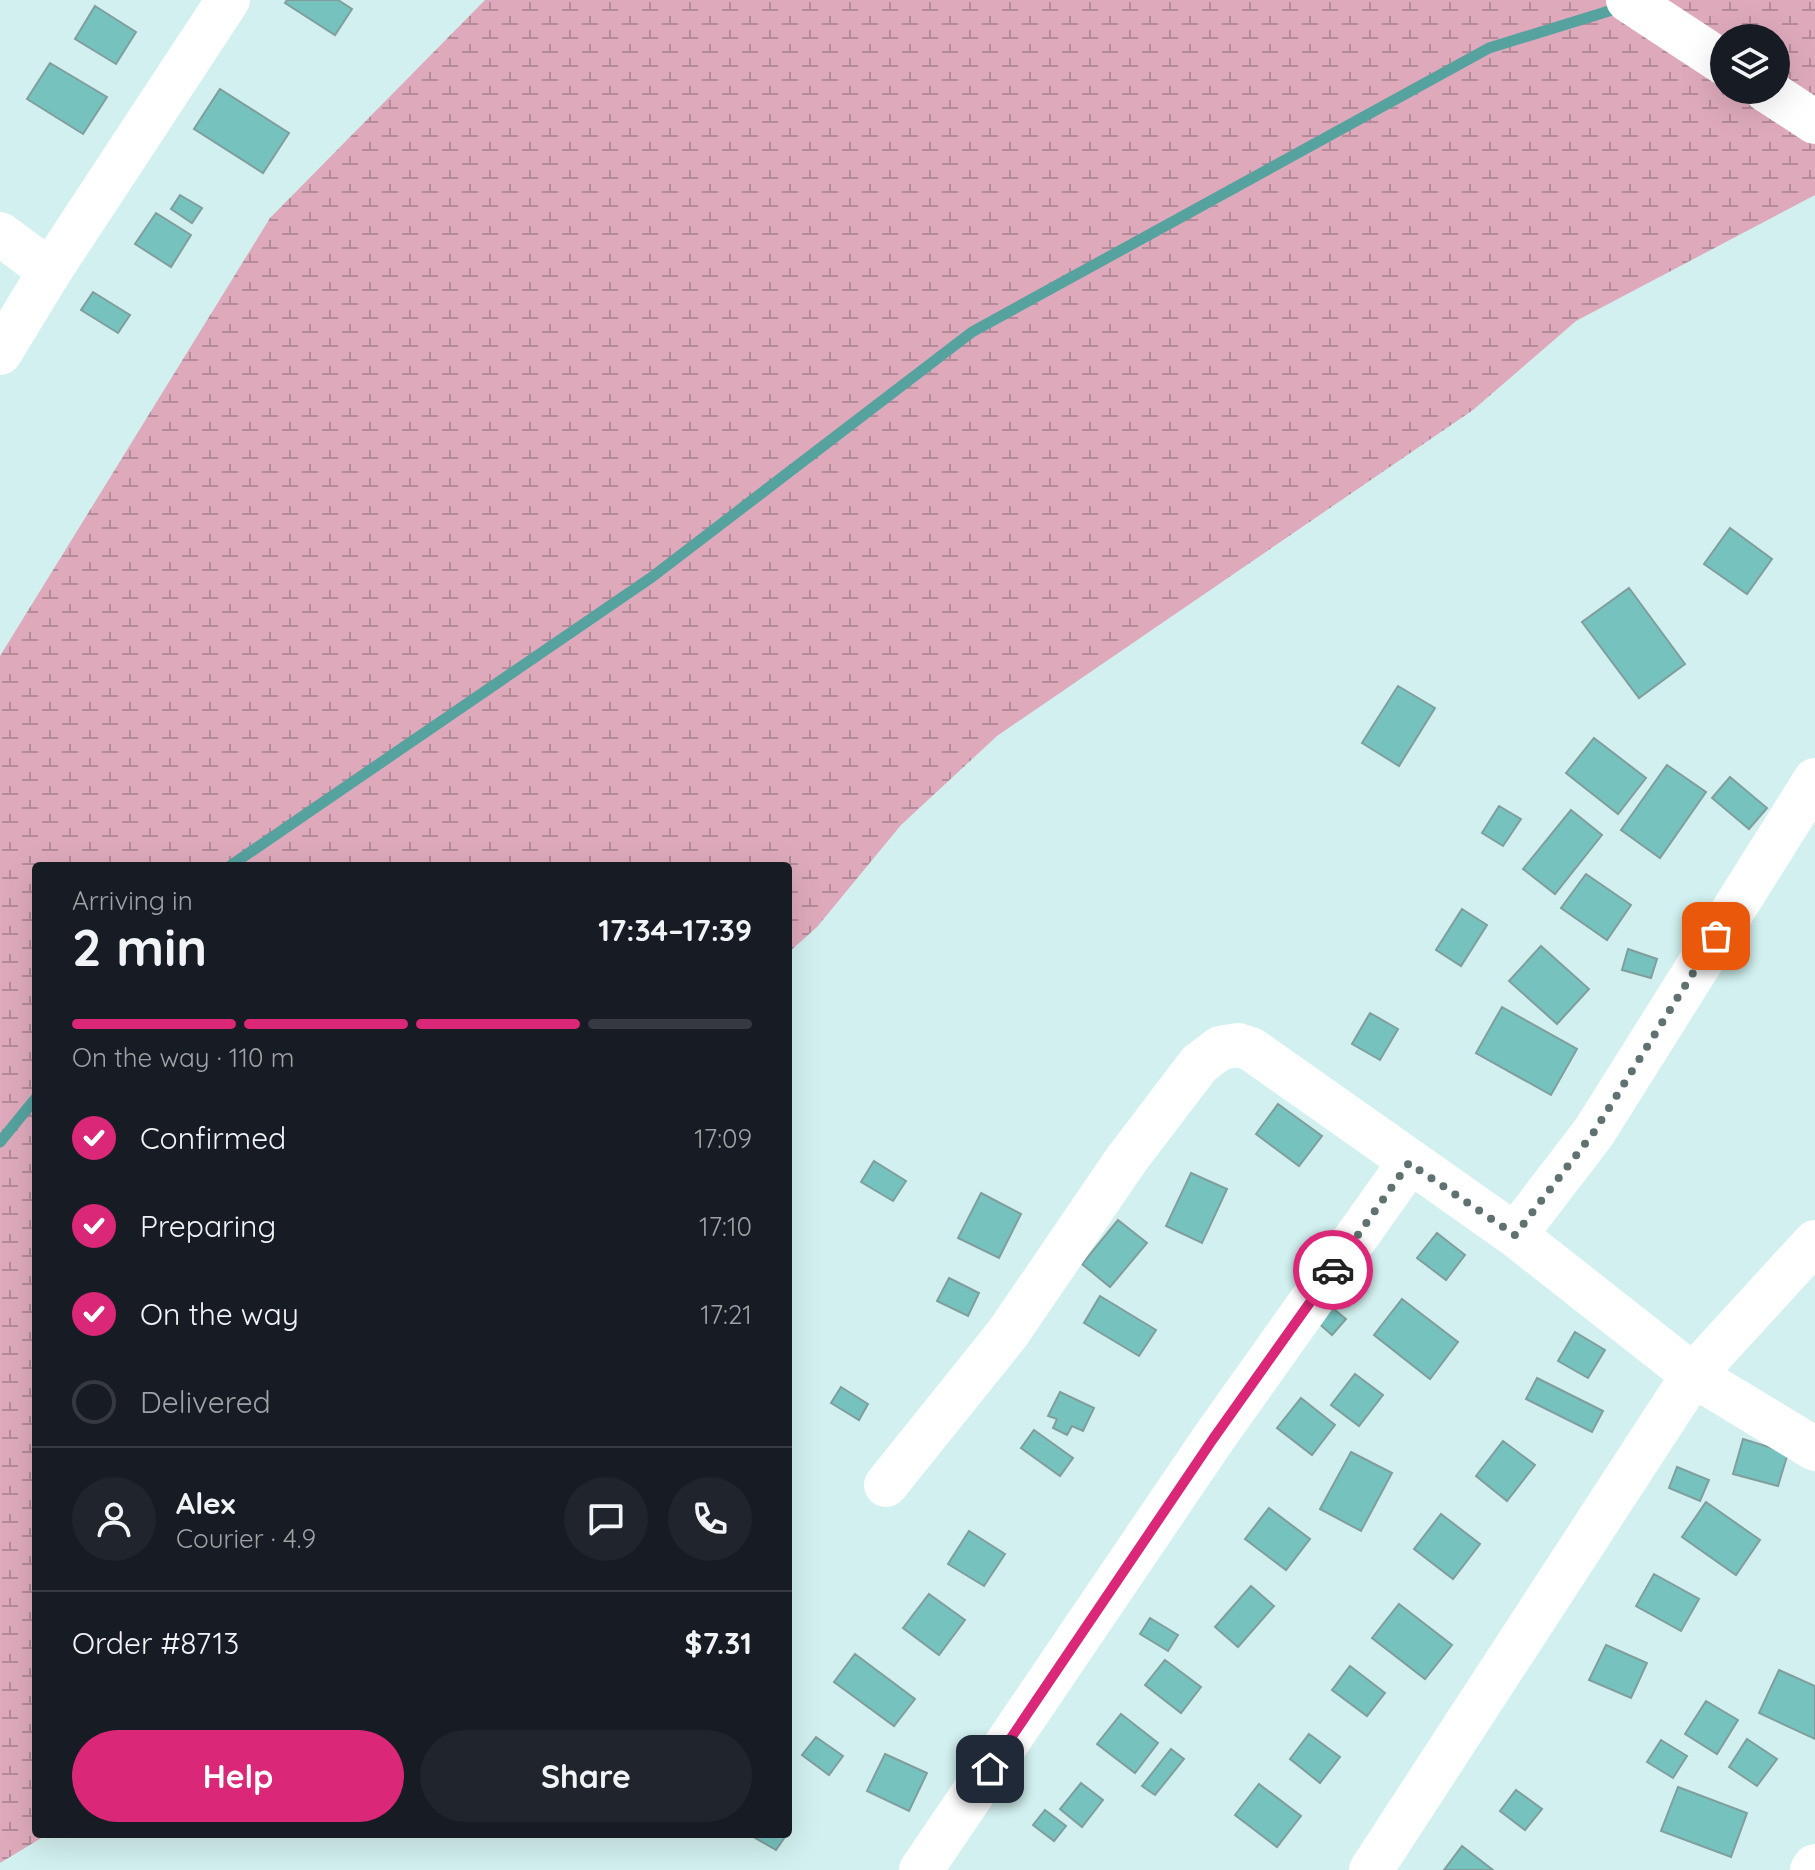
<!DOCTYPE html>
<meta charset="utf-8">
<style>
body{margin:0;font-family:Quicksand,sans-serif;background:#20242c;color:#f1f3f6;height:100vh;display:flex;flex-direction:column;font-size:30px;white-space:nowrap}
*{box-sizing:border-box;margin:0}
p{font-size:26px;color:#9ea1a6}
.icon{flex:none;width:44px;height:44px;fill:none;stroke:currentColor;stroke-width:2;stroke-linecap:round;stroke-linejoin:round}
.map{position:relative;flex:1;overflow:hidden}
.details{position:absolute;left:32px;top:862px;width:760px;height:976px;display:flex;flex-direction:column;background:#171b24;border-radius:8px;box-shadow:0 8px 32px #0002}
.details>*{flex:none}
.buttons{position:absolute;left:1710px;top:24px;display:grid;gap:16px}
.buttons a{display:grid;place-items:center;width:80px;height:80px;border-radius:50%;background:#171b24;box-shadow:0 8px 32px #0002;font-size:40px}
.pin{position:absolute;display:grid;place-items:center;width:68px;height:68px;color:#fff;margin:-34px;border-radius:16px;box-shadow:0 4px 12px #0006}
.courier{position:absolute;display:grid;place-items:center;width:80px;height:80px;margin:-40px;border:6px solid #db2777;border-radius:50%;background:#fff;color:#222;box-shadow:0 2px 10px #0007}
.overview em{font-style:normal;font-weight:700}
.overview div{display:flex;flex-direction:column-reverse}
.overview{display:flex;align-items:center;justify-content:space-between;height:136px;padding:0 40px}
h1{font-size:52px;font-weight:700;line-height:60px}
.bar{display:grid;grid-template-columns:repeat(4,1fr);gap:12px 8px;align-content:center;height:96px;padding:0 40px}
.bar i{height:10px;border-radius:6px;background:#363941}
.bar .active{background:#db2777}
.bar p{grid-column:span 4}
.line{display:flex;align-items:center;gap:20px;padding:0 40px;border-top:2px solid #363941}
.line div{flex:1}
.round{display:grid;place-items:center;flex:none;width:84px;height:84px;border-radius:42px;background:#20242c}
ol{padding:0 40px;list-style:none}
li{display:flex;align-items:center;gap:24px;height:88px}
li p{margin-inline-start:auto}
li .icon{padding:8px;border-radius:50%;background:#db2777;color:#fff;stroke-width:4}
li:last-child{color:#9ea1a6}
li i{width:44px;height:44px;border:4px solid #363941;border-radius:50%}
.cta{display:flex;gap:16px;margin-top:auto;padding:16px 40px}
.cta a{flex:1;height:92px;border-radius:48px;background:#db2777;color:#fff;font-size:32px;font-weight:700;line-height:92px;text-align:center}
.cta a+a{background:#20242c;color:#f1f3f6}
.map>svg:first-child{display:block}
.wetland{fill:url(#wetland-marsh);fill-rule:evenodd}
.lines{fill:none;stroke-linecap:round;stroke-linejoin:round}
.stream{stroke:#55a29f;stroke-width:11}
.building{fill:#75c2bf;stroke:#809e9c;stroke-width:2}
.minor{stroke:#fff;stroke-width:44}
.done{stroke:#5f7170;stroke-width:8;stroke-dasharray:0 14.4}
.route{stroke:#db2777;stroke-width:10}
</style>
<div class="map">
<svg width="1815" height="1870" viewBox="0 0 1815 1870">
<defs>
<pattern id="wetland-marsh" width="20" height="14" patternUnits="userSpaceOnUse" patternTransform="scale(2)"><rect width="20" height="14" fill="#deaabb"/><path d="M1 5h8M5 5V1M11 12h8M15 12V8" fill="none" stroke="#b48b98"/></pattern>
</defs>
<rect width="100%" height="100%" fill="#d1f0ef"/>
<path class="wetland" d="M485,0H1815V195L1576,321L1473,410L997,736L901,825L817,927L788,953V866H36V1834H48L0,1863V656L270,218ZM1724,38H1776V90H1724Z"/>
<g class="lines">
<path class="stream" d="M230,866L652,577L972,332L1489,48L1622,7
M0,1142L36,1098"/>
</g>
<path class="building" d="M287,0H338L352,9L335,35L285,3Z
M95,6L136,32L116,64L75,39Z
M50,63L107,97L83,134L27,99Z
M220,89L289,133L263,173L194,129Z
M180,195L202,208L192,223L171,209Z
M156,213L191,235L171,267L135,244Z
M93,292L130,315L118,333L81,310Z
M1730,528L1772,559L1747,594L1704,564Z
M1629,588L1685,664L1639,698L1582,622Z
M1398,686L1435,708L1399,766L1362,743Z
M1594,738L1646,778L1618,814L1566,773Z
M1667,765L1706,792L1660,858L1621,830Z
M1730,777L1767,808L1749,829L1712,798Z
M1499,806L1521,819L1503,846L1482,833Z
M1571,810L1602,835L1555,894L1523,869Z
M1586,874L1631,905L1607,940L1561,908Z
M1462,909L1487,925L1461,966L1436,950Z
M1541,946L1589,989L1557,1024L1509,981Z
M1628,949L1657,959L1651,978L1622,970Z
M1502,1007L1577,1049L1551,1095L1476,1053Z
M1370,1013L1398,1029L1380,1060L1352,1044Z
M1278,1104L1322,1136L1299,1166L1256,1134Z
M874,1161L906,1181L893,1201L861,1182Z
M1191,1173L1227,1189L1202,1243L1166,1226Z
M981,1193L1021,1214L999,1258L958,1238Z
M1118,1220L1147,1243L1110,1287L1082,1264Z
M1437,1233L1465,1255L1446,1280L1417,1258Z
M949,1278L979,1293L968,1316L937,1301Z
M1100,1296L1156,1330L1139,1356L1084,1323Z
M1402,1299L1458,1342L1430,1379L1374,1335Z
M1329,1305L1346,1319L1332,1335L1316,1321Z
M1575,1332L1605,1350L1588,1378L1558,1361Z
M1355,1374L1383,1395L1359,1426L1331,1405Z
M1537,1378L1603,1411L1592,1432L1526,1399Z
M841,1387L868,1404L859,1420L831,1403Z
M1060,1392L1094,1408L1083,1431L1072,1426L1067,1435L1053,1428L1057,1419L1048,1416Z
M1301,1398L1335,1425L1312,1455L1277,1428Z
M1034,1430L1073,1458L1060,1476L1021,1448Z
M1743,1439L1788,1453L1778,1486L1733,1474Z
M1503,1441L1535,1465L1507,1501L1476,1476Z
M1351,1452L1392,1473L1361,1531L1320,1509Z
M1677,1467L1709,1480L1700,1501L1669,1488Z
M1706,1502L1760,1540L1736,1575L1682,1537Z
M1269,1508L1310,1539L1286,1570L1245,1539Z
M1441,1514L1480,1544L1453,1579L1414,1549Z
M969,1531L1005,1554L984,1586L948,1564Z
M1654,1574L1699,1599L1681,1631L1636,1606Z
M1251,1586L1274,1606L1238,1647L1215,1627Z
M929,1594L965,1620L939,1655L903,1628Z
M1399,1604L1452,1645L1425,1679L1372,1638Z
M1150,1618L1178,1635L1168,1651L1140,1634Z
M1606,1645L1647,1663L1631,1698L1589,1680Z
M855,1654L915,1699L894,1726L834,1682Z
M1165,1660L1201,1687L1181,1713L1145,1685Z
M1350,1666L1385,1693L1367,1716L1332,1690Z
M1779,1670L1815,1686V1739L1759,1713Z
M1706,1701L1738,1720L1717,1754L1685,1734Z
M1121,1714L1158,1743L1135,1773L1097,1744Z
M1309,1734L1340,1757L1320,1783L1290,1759Z
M816,1737L843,1756L829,1775L802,1755Z
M1747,1739L1777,1759L1757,1786L1729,1767Z
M1661,1740L1687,1756L1673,1778L1647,1762Z
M1171,1749L1184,1759L1155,1795L1142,1786Z
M885,1754L927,1773L909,1811L867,1791Z
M1081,1783L1103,1800L1082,1827L1060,1809Z
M1259,1784L1301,1816L1277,1847L1235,1815Z
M1678,1787L1747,1813L1731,1857L1661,1831Z
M1516,1790L1542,1809L1525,1830L1500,1811Z
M1045,1810L1066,1826L1054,1841L1033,1825Z
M753,1834H787L776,1850L752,1836Z
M1462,1846L1493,1870H1444Z"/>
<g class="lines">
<path class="minor" d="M1628,0L1724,63
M1766,90L1815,122
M0,234L50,271
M0,353L50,271L228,0
M1515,1235L1594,1132L1815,780
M886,1485L1008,1333L1126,1160L1199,1064L1220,1048L1238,1045L1251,1049L1515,1235L1693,1375L1815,1449
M921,1870L1213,1439L1409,1163
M1371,1870L1693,1375L1815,1242
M1812,1870L1815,1866"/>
</g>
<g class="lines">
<path class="done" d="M1333,1270L1409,1163L1515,1235L1594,1132L1716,936"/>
<path class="route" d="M990,1769L1213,1439L1333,1270"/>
</g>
</svg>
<div class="buttons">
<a><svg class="icon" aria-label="layers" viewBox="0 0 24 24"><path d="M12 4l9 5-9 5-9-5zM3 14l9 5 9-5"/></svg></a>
</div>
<div class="pin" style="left:1716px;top:936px;background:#ea580c"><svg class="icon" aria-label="bag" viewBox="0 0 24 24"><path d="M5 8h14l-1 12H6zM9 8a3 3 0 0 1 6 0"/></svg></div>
<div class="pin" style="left:990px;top:1769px;background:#1f2937"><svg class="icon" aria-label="home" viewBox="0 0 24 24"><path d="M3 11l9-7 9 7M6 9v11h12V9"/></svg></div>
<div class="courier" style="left:1333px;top:1270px"><svg class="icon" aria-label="car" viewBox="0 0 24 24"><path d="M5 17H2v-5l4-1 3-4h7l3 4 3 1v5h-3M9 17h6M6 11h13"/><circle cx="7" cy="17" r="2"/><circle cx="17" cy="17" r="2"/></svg></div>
<section class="details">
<div class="overview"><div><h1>2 min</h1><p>Arriving in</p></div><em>17:34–17:39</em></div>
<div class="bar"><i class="active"></i><i class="active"></i><i class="active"></i><i></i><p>On the way · 110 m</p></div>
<ol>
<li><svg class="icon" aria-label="check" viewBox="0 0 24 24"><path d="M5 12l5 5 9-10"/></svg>Confirmed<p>17:09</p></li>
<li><svg class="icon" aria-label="check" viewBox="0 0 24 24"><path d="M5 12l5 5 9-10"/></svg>Preparing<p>17:10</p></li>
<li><svg class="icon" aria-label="check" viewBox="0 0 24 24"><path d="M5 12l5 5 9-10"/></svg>On the way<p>17:21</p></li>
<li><i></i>Delivered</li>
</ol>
<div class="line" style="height:144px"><a class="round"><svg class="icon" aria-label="person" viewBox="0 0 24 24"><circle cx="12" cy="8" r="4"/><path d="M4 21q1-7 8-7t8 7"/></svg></a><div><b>Alex</b><p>Courier · 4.9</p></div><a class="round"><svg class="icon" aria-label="chat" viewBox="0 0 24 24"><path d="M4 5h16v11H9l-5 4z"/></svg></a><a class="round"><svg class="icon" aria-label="phone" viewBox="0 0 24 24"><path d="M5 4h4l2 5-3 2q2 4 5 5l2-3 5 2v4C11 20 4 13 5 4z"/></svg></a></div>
<div class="line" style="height:104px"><div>Order #8713</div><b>$7.31</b></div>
<div class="cta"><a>Help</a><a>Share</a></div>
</section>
</div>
